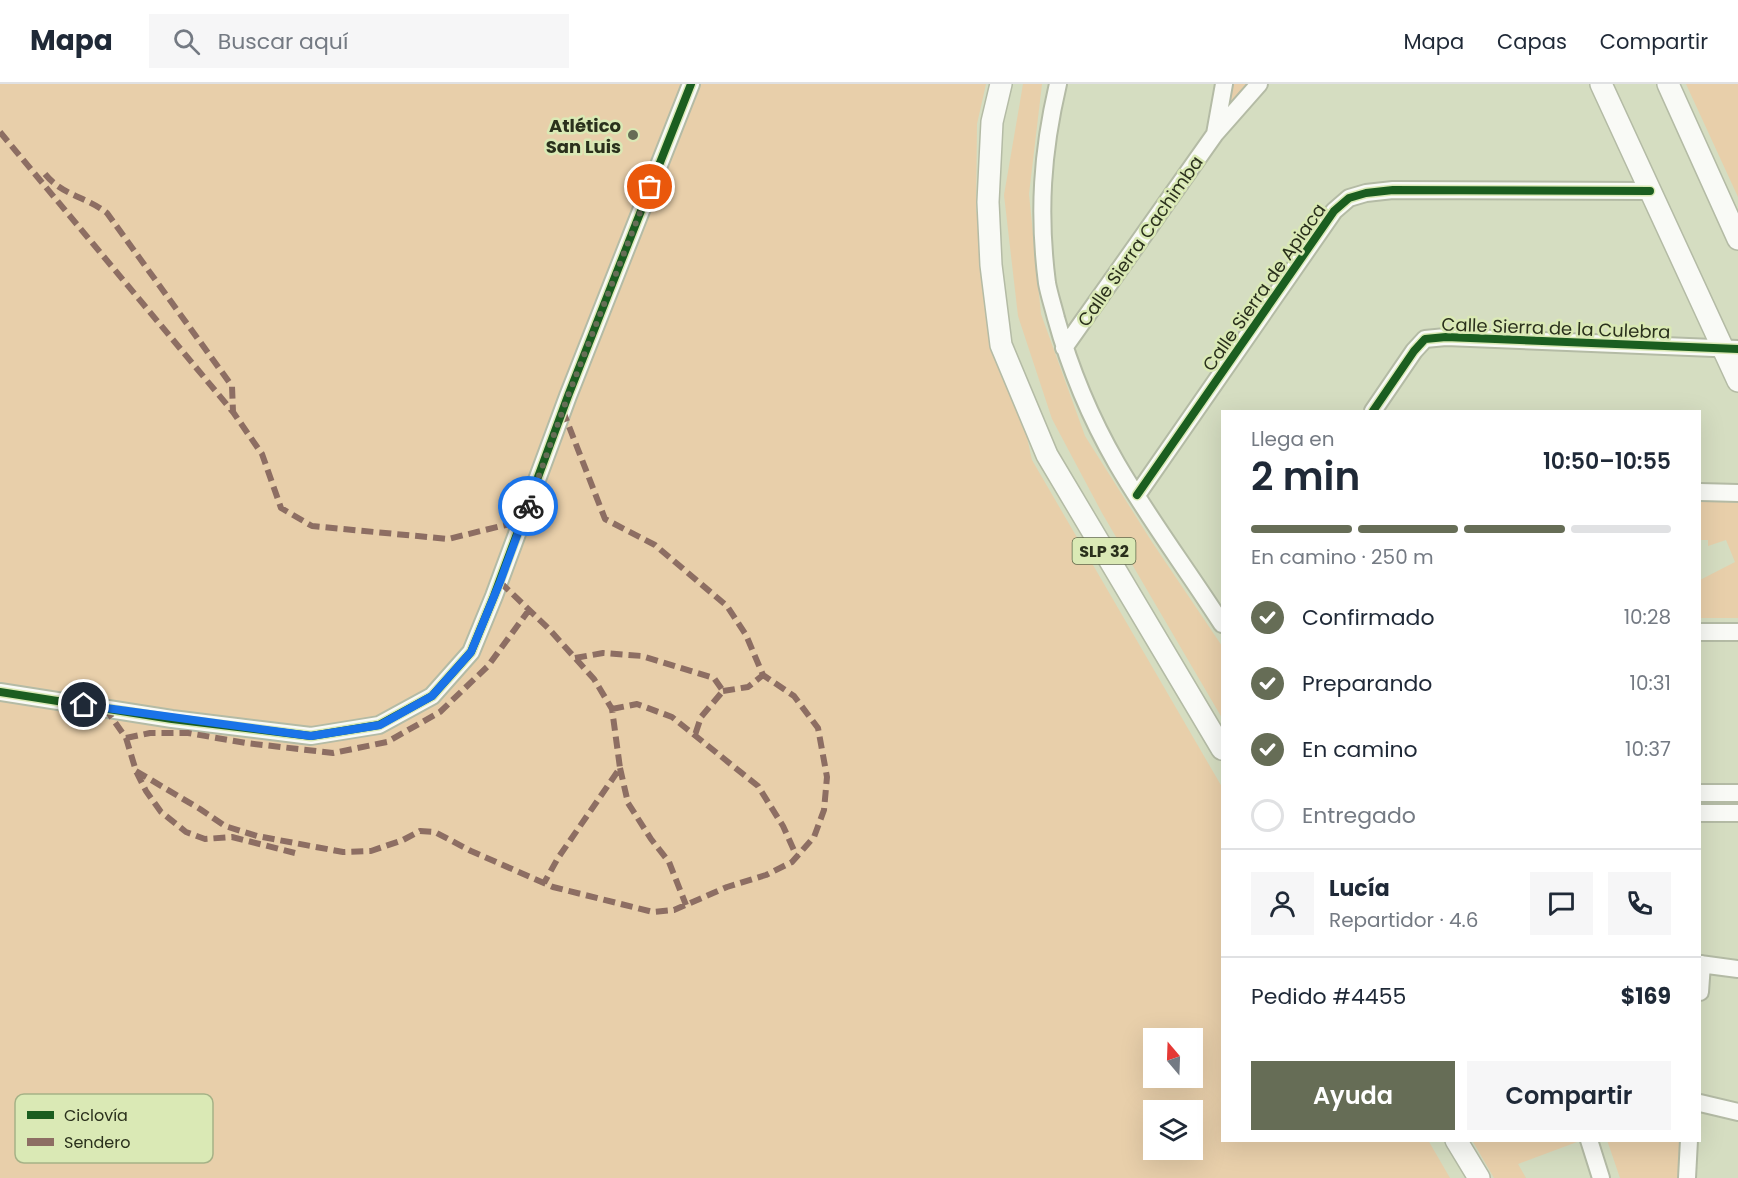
<!DOCTYPE html>
<html lang="es">
<meta charset="utf-8">
<style>
body{margin:0;font-family:Poppins,sans-serif;background:#f6f6f7;color:#1f2937;height:100vh;display:flex;flex-direction:column;font-size:22px;white-space:nowrap}
*{box-sizing:border-box;margin:0}
p{font-size:20px;color:#747a83}
.icon{flex:none;width:33px;height:33px;fill:none;stroke:currentColor;stroke-width:2;stroke-linecap:round;stroke-linejoin:round}
.map{position:relative;flex:1;overflow:hidden}
.sheet{position:absolute;left:1221px;top:326px;width:480px;height:732px;display:flex;flex-direction:column;background:#fff;border-radius:0px;box-shadow:0 6px 24px #0002}
.sheet>*{flex:none}
.needle{width:39px;rotate:341deg}
.buttons{position:absolute;left:1143px;top:944px;display:grid;gap:12px}
.buttons a{display:grid;place-items:center;width:60px;height:60px;border-radius:0px;background:#fff;box-shadow:0 6px 24px #0002;font-size:30px}
.pin{position:absolute;display:grid;place-items:center;width:51px;height:51px;color:#fff;margin:-26px;border:3px solid #fff;border-radius:50%;box-shadow:0 2px 6px #0007}
.courier{position:absolute;display:grid;place-items:center;width:60px;height:60px;margin:-30px;border:4px solid #1a73e8;border-radius:50%;background:#fff;color:#222;box-shadow:0 2px 8px #0007}
.summary em{font-style:normal;font-weight:600}
.summary div{display:flex;flex-direction:column-reverse}
.summary{display:flex;align-items:center;justify-content:space-between;height:102px;padding:0 30px}
h1{font-size:39px;font-weight:600;line-height:45px}
.bar{display:grid;grid-template-columns:repeat(4,1fr);gap:9px 6px;align-content:center;height:72px;padding:0 30px}
.bar i{height:8px;border-radius:4px;background:#e0e1e3}
.bar .current{background:#666d56}
.bar p{grid-column:span 4}
.line{display:flex;align-items:center;gap:15px;padding:0 30px;border-top:2px solid #e0e1e3}
.line div{flex:1}
.round{display:grid;place-items:center;flex:none;width:63px;height:63px;border-radius:0px;background:#f6f6f7}
ol{padding:0 30px;list-style:none}
li{display:flex;align-items:center;gap:18px;height:66px}
li p{margin-inline-start:auto}
li .icon{padding:6px;border-radius:50%;background:#666d56;color:#fff;stroke-width:4}
li:last-child{color:#747a83}
li i{width:33px;height:33px;border:3px solid #e0e1e3;border-radius:50%}
.action{display:flex;gap:12px;margin-top:auto;padding:12px 30px}
.action a{flex:1;height:69px;border-radius:0px;background:#666d56;color:#fff;font-size:24px;font-weight:600;line-height:69px;text-align:center}
.action a+a{background:#f6f6f7;color:#1f2937}
header{display:flex;align-items:center;gap:36px;box-sizing:border-box;height:84px;padding:0 30px;background:#fff;border-bottom:2px solid #e0e1e3}
header strong{font-size:28px}
nav{display:flex;gap:33px;margin-inline-start:auto;font-size:21px}
.search{width:420px;height:54px;background:#f6f6f7;display:flex;align-items:center;gap:15px;box-sizing:border-box;padding:0 21px;border-radius:0px;color:#747a83;font-size:22px}
.map>svg:first-child{display:block}
.green{fill:#e8cfaa;fill-rule:evenodd}
.lines{fill:none;stroke-linecap:round;stroke-linejoin:round}
.minor-casing{stroke:#b4bba5;stroke-width:20}
.major-casing{stroke:#b4bba5;stroke-width:24}
.minor{stroke:#f9faf6;stroke-width:16}
.major{stroke:#f9faf6;stroke-width:21}
.quiet{stroke:#8d6e63;stroke-width:6;stroke-dasharray:12 6;stroke-linecap:butt}
.cycleway-casing{stroke:#dae9b5;stroke-width:11}
.cycleway{stroke:#1b5e20;stroke-width:8}
.done{stroke:#666d56;stroke-width:6;stroke-dasharray:0 10.8}
.route{stroke:#1a73e8;stroke-width:8}
.poi-dot{fill:#666d56;stroke:#dae9b5;stroke-width:2}
.labels{text-anchor:middle;dominant-baseline:central;stroke-width:5;stroke-linejoin:round;paint-order:stroke}
.shield{fill:#dae9b5;stroke:#5f684a;stroke-width:1.5}
.shield-label{font-size:16px;font-weight:bold;fill:#2a301c}
.poi-label{font-size:18px;font-weight:bold;fill:#2a301c;stroke:#dae9b5;text-anchor:end}
.street-label{font-size:18px;fill:#2a301c;stroke:#dae9b5}
.key{fill:#dae9b5;stroke:#a5b287;stroke-width:1.5}
.key-label{font-size:16px;fill:#2a301c}
</style>
<header>
<strong>Mapa</strong>
<div class="search"><svg class="icon" aria-label="search" viewBox="0 0 24 24"><circle cx="10" cy="10" r="6"/><path d="M15 15l6 6"/></svg>Buscar aquí</div>
<nav><a>Mapa</a><a>Capas</a><a>Compartir</a></nav>
</header>
<div class="map">
<svg width="1738" height="1094" viewBox="0 0 1738 1094">
<rect width="100%" height="100%" fill="#d5ddc1"/>
<path class="green" d="M0,0H986L977,40L976,126L1032,376L1222,703V1056H1428L1450,1094H0ZM1154,954H1192V993H1154ZM1154,1026H1192V1065H1154Z
M1023,0H1042L1029,110L1041,230L1085,352L1152,458L1222,562V634L1102,429L1052,335L1018,232L1004,111Z
M1231,0H1252L1226,30Z
M1686,0H1738V113Z
M1700,415L1738,416V534H1700V496L1735,478L1726,456L1708,462V456H1700Z
M1472,1056H1576L1577,1058L1518,1080L1526,1094H1494Z
M1607,1056H1683L1682,1094H1620Z"/>
<g class="lines">
<g class="minor-casing">
<path id="minor" d="M1058,0C1042,68 1038,129 1047,199C1049,210 1053,222 1056,234C1070,285 1091,335 1117,380C1149,435 1188,487 1222,540
M1215,50L1224,0
M1064,264L1215,50L1259,0
M1373,327L1414,267L1425,255L1446,253L1738,265
M1700,408L1738,409
M1137,411L1334,127L1349,114L1366,109L1393,106L1650,107
M1700,548H1738
M0,608L172,635L311,652L379,641L432,612L471,568L494,512L568,312L691,0
M1700,709H1738
M1700,729H1738
M1700,880L1738,885
M1700,908L1702,880
M1700,1019L1738,1028
M1589,1056L1601,1094
M1687,1094L1689,1056"/>
</g>
<g class="major-casing">
<path id="major" d="M1001,0L992,38L988,118L991,181L1001,261L1047,371L1222,665
M1601,0L1738,297
M1668,0L1738,155
M1456,1056L1479,1094"/>
</g>
<use href="#minor" class="minor"/>
<use href="#major" class="major"/>
<path class="quiet" d="M0,48L233,328L262,370L281,424L312,442L448,455L522,437
M45,90C63,112 85,112 107,129L232,302L233,328
M500,498L548,544L594,595L612,625L620,684L558,774L544,799
M575,574L603,569L642,572L714,594L723,607L701,633L695,651
M723,607L748,603L763,591
M105,624L126,654L136,687L146,707L161,728L186,748L205,755L232,753L295,769
M612,625L637,620L672,633L758,702L783,742L797,773
M126,654L150,649H188L246,659L333,669L387,658L440,628L488,582L529,526
M620,684L628,719L651,755L669,778L686,821
M136,687L200,725L225,742L257,752L343,768L371,767L403,756L420,747L435,748L471,767L553,803L653,828L674,826L727,803L766,791L792,778L814,753L824,726L827,693L818,644L794,612L763,591L746,551L727,522L655,461L605,435L563,327"/>
<g class="cycleway-casing">
<path id="cycleway" d="M1373,327L1414,267L1425,255L1446,253L1738,265
M1137,411L1334,127L1349,114L1366,109L1393,106L1650,107
M0,608L172,635L311,652L379,641L432,612L471,568L494,512L568,312L691,0"/>
</g>
<use href="#cycleway" class="cycleway"/>
</g>
<g class="lines">
<path class="done" d="M528,422L568,312L650,103"/>
<path class="route" d="M84,621L311,652L380,641L432,612L471,568L500,498L528,422"/>
</g>
<circle class="poi-dot" cx="633" cy="51" r="6"/>
<g class="labels">
<rect class="shield" x="1072.5" y="454" width="63" height="26" rx="4.5"/>
<g class="shield-label">
<text x="1104" y="467">SLP 32</text>
</g>
<g class="poi-label">
<text x="621" y="41">Atlético<tspan x="621" dy="21">San Luis</tspan></text>
</g>
<g class="street-label">
<text transform="translate(1140 157) rotate(-55)">Calle Sierra Cachimba</text>
<text transform="translate(1264 203) rotate(-55)">Calle Sierra de Apiaca</text>
<text transform="translate(1556 244) rotate(2)">Calle Sierra de la Culebra</text>
</g>
</g>
<rect x="15" y="1010" width="198" height="69" rx="9" class="key"/>
<rect x="27" y="1027" width="27" height="8" fill="#1b5e20"/>
<rect x="27" y="1054" width="27" height="8" fill="#8d6e63"/>
<g class="key-label">
<text x="64" y="1037">Ciclovía</text>
<text x="64" y="1064">Sendero</text>
</g>
</svg>
<div class="buttons">
<a><svg class="needle" viewBox="-14 -14 28 28"><path d="M0-13l5 13h-10z" fill="#e53935"/><path d="M0 13l5-13h-10z" fill="#747a83"/></svg></a>
<a><svg class="icon" aria-label="layers" viewBox="0 0 24 24"><path d="M12 4l9 5-9 5-9-5zM3 14l9 5 9-5"/></svg></a>
</div>
<div class="pin" style="left:650px;top:103px;background:#ea580c"><svg class="icon" aria-label="bag" viewBox="0 0 24 24"><path d="M5 8h14l-1 12H6zM9 8a3 3 0 0 1 6 0"/></svg></div>
<div class="pin" style="left:84px;top:621px;background:#1f2937"><svg class="icon" aria-label="home" viewBox="0 0 24 24"><path d="M3 11l9-7 9 7M6 9v11h12V9"/></svg></div>
<div class="courier" style="left:528px;top:422px"><svg class="icon" aria-label="bike" viewBox="0 0 24 24"><circle cx="6" cy="16" r="4"/><circle cx="18" cy="16" r="4"/><path d="M6 16l4-8h5l3 8M10 8l3 8H6M13 5h3"/></svg></div>
<section class="sheet">
<div class="summary"><div><h1>2 min</h1><p>Llega en</p></div><em>10:50–10:55</em></div>
<div class="bar"><i class="current"></i><i class="current"></i><i class="current"></i><i></i><p>En camino · 250 m</p></div>
<ol>
<li><svg class="icon" aria-label="check" viewBox="0 0 24 24"><path d="M5 12l5 5 9-10"/></svg>Confirmado<p>10:28</p></li>
<li><svg class="icon" aria-label="check" viewBox="0 0 24 24"><path d="M5 12l5 5 9-10"/></svg>Preparando<p>10:31</p></li>
<li><svg class="icon" aria-label="check" viewBox="0 0 24 24"><path d="M5 12l5 5 9-10"/></svg>En camino<p>10:37</p></li>
<li><i></i>Entregado</li>
</ol>
<div class="line" style="height:108px"><a class="round"><svg class="icon" aria-label="person" viewBox="0 0 24 24"><circle cx="12" cy="8" r="4"/><path d="M4 21q1-7 8-7t8 7"/></svg></a><div><b>Lucía</b><p>Repartidor · 4.6</p></div><a class="round"><svg class="icon" aria-label="chat" viewBox="0 0 24 24"><path d="M4 5h16v11H9l-5 4z"/></svg></a><a class="round"><svg class="icon" aria-label="phone" viewBox="0 0 24 24"><path d="M5 4h4l2 5-3 2q2 4 5 5l2-3 5 2v4C11 20 4 13 5 4z"/></svg></a></div>
<div class="line" style="height:78px"><div>Pedido #4455</div><b>$169</b></div>
<div class="action"><a>Ayuda</a><a>Compartir</a></div>
</section>
</div>
